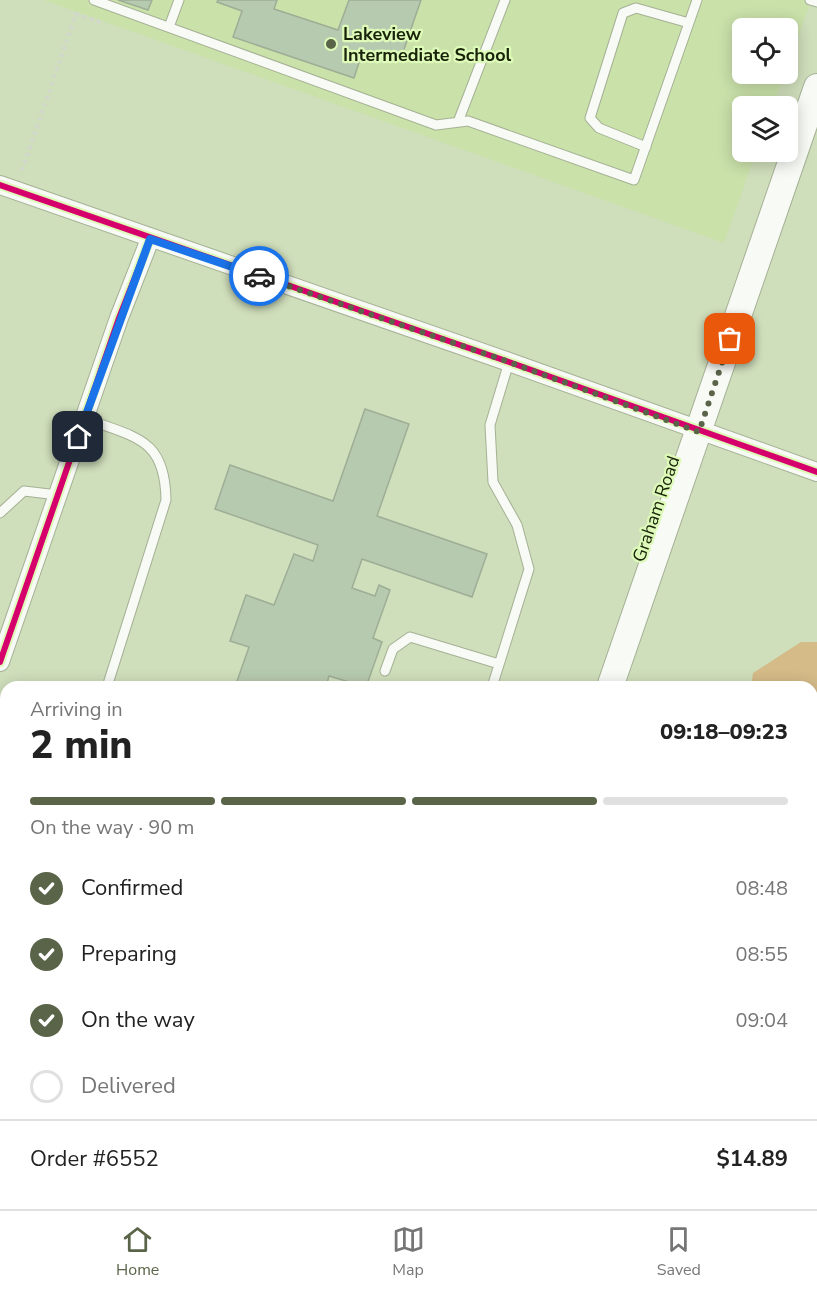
<!DOCTYPE html>
<meta charset="utf-8">
<style>
body{margin:0;font-family:"Nunito Sans",sans-serif;background:#f2f2f2;color:#222;height:100vh;display:flex;flex-direction:column;font-size:22px;white-space:nowrap}
*{box-sizing:border-box;margin:0}
p{font-size:20px;color:#767676}
.icon{flex:none;width:33px;height:33px;fill:none;stroke:currentColor;stroke-width:2;stroke-linecap:round;stroke-linejoin:round}
.map{position:relative;flex:1;overflow:hidden}
.details{position:absolute;left:0px;top:681px;width:818px;height:528px;display:flex;flex-direction:column;background:#fff;border-radius:18px 18px 0 0;box-shadow:0 3px 15px #0003}
.details>*{flex:none}
.buttons{position:absolute;left:732px;top:18px;display:grid;gap:12px}
.buttons a{display:grid;place-items:center;width:66px;height:66px;border-radius:9px;background:#fff;box-shadow:0 3px 15px #0003;font-size:30px}
.pin{position:absolute;display:grid;place-items:center;width:51px;height:51px;color:#fff;margin:-26px;border-radius:12px;box-shadow:0 3px 9px #0006}
.courier{position:absolute;display:grid;place-items:center;width:60px;height:60px;margin:-30px;border:4px solid #1a73e8;border-radius:50%;background:#fff;color:#222;box-shadow:0 2px 8px #0007}
.summary em{font-style:normal;font-weight:800}
.summary div{display:flex;flex-direction:column-reverse}
.summary{display:flex;align-items:center;justify-content:space-between;height:102px;padding:0 30px}
h1{font-size:39px;font-weight:800;line-height:45px}
.bar{display:grid;grid-template-columns:repeat(4,1fr);gap:9px 6px;align-content:center;height:72px;padding:0 30px}
.bar i{height:8px;border-radius:4px;background:#e0e0e0}
.bar .on{background:#596448}
.bar p{grid-column:span 4}
.line{display:flex;align-items:center;gap:15px;padding:0 30px;border-top:2px solid #e0e0e0}
.line div{flex:1}
ol{padding:0 30px;list-style:none}
li{display:flex;align-items:center;gap:18px;height:66px}
li p{margin-inline-start:auto}
li .icon{padding:6px;border-radius:50%;background:#596448;color:#fff;stroke-width:4}
li:last-child{color:#767676}
li i{width:33px;height:33px;border:3px solid #e0e0e0;border-radius:50%}
.menu{display:flex;justify-content:space-around;align-items:center;height:84px;border-top:2px solid #e0e0e0;background:#fff;font-size:16px;color:#767676}
.menu a{display:grid;justify-items:center;gap:3px}
.menu .on{color:#596448}
.map>svg:first-child{display:block}
.built{fill:#cae1aa}
.forest{fill:#d4bb88}
.building{fill:#b6caaf;stroke:#9eae96;stroke-width:1.5}
.lines{fill:none;stroke-linecap:round;stroke-linejoin:round}
.lane-casing{stroke:#a5b195;stroke-width:11}
.street-casing{stroke:#a5b195;stroke-width:20}
.secondary-casing{stroke:#a5b195;stroke-width:28}
.path{stroke:#d2d7cc;stroke-width:4;stroke-dasharray:3 4.5;stroke-linecap:butt}
.lane{stroke:#f8faf5;stroke-width:9}
.street{stroke:#f8faf5;stroke-width:18}
.secondary{stroke:#f8faf5;stroke-width:26}
.cycleway-casing{stroke:#ddfab8;stroke-width:10}
.cycleway{stroke:#d6006c;stroke-width:6}
.done{stroke:#596448;stroke-width:6;stroke-dasharray:0 10.8}
.route{stroke:#1a73e8;stroke-width:8}
.poi-dot{fill:#596448;stroke:#ddfab8;stroke-width:2}
.labels{text-anchor:middle;dominant-baseline:central;stroke-width:4.5;stroke-linejoin:round;paint-order:stroke}
.poi-label{font-size:18px;font-weight:bold;fill:#19230a;stroke:#ddfab8;text-anchor:start}
.street-label{font-size:18px;fill:#19230a;stroke:#ddfab8}
</style>
<div class="map">
<svg width="817" height="1209" viewBox="0 0 817 1209">
<rect width="100%" height="100%" fill="#cfdebb"/>
<path class="built" d="M44,0H811L788,65V28H742V74H785L773,106H742V152H756L724,243Z"/>
<path class="forest" d="M801,642H817V778L812,774V687H751L753,673Z
M6,1043V1203H93L91,1209H0V1045Z
M277,1203H382L384,1209H284Z"/>
<path class="building" d="M118,0H152L148,10Z
M218,0H277L274,9L338,30L349,0H421L402,55L391,52L388,62L362,53L354,78L233,37L242,11L217,2Z
M365,409L409,424L377,516L487,554L472,597L362,559L352,588L375,596L379,585L390,590L373,638L382,642L366,687L329,676L326,687H235L249,647L230,641L246,595L274,605L294,554L313,561L318,545L215,509L230,465L333,501Z"/>
<g class="lines">
<g class="lane-casing">
<path id="lane" d="M94,0L436,125L468,121L634,180L697,0
M810,0L817,2
M169,27L179,0
M458,122L505,0
M646,147L599,128L590,118L623,13L636,8L689,23
M84,418C135,438 165,437 166,500L107,687
M0,513L24,491L58,495
M385,671L393,649L410,637L499,664
M492,687L529,569L517,525L493,482L490,425L509,362
M0,730L6,732"/>
</g>
<g class="street-casing">
<path id="street" d="M0,185L509,362L817,472
M0,662L119,318L150,239
M812,926L817,928
M117,1209L119,1203"/>
</g>
<g class="secondary-casing">
<path id="secondary" d="M610,687L817,87
M429,1209L431,1203"/>
</g>
<path class="path" d="M22,170L76,14L100,22"/>
<use href="#lane" class="lane"/>
<use href="#street" class="street"/>
<use href="#secondary" class="secondary"/>
<g class="cycleway-casing">
<path id="cycleway" d="M0,185L509,362L817,472
M0,662L119,318L150,239"/>
</g>
<use href="#cycleway" class="cycleway"/>
</g>
<g class="lines">
<path class="done" d="M259,276L509,362L699,432L730,339"/>
<path class="route" d="M78,437L150,239L259,276"/>
</g>
<circle class="poi-dot" cx="331" cy="44" r="6"/>
<g class="labels">
<g class="poi-label">
<text x="343" y="34">Lakeview<tspan x="343" dy="21">Intermediate School</tspan></text>
</g>
<g class="street-label">
<text transform="translate(656 509) rotate(-71)">Graham Road</text>
</g>
</g>
</svg>
<div class="buttons">
<a><svg class="icon" aria-label="locate" viewBox="0 0 24 24"><circle cx="12" cy="12" r="6"/><path d="M12 2v4M12 18v4M2 12h4M18 12h4"/></svg></a>
<a><svg class="icon" aria-label="layers" viewBox="0 0 24 24"><path d="M12 4l9 5-9 5-9-5zM3 14l9 5 9-5"/></svg></a>
</div>
<div class="pin" style="left:730px;top:339px;background:#ea580c"><svg class="icon" aria-label="bag" viewBox="0 0 24 24"><path d="M5 8h14l-1 12H6zM9 8a3 3 0 0 1 6 0"/></svg></div>
<div class="pin" style="left:78px;top:437px;background:#1f2937"><svg class="icon" aria-label="home" viewBox="0 0 24 24"><path d="M3 11l9-7 9 7M6 9v11h12V9"/></svg></div>
<div class="courier" style="left:259px;top:276px"><svg class="icon" aria-label="car" viewBox="0 0 24 24"><path d="M5 17H2v-5l4-1 3-4h7l3 4 3 1v5h-3M9 17h6M6 11h13"/><circle cx="7" cy="17" r="2"/><circle cx="17" cy="17" r="2"/></svg></div>
<section class="details">
<div class="summary"><div><h1>2 min</h1><p>Arriving in</p></div><em>09:18–09:23</em></div>
<div class="bar"><i class="on"></i><i class="on"></i><i class="on"></i><i></i><p>On the way · 90 m</p></div>
<ol>
<li><svg class="icon" aria-label="check" viewBox="0 0 24 24"><path d="M5 12l5 5 9-10"/></svg>Confirmed<p>08:48</p></li>
<li><svg class="icon" aria-label="check" viewBox="0 0 24 24"><path d="M5 12l5 5 9-10"/></svg>Preparing<p>08:55</p></li>
<li><svg class="icon" aria-label="check" viewBox="0 0 24 24"><path d="M5 12l5 5 9-10"/></svg>On the way<p>09:04</p></li>
<li><i></i>Delivered</li>
</ol>
<div class="line" style="height:78px"><div>Order #6552</div><b>$14.89</b></div>
</section>
</div>
<nav class="menu">
<a class="on"><svg class="icon" aria-label="home" viewBox="0 0 24 24"><path d="M3 11l9-7 9 7M6 9v11h12V9"/></svg>Home</a>
<a><svg class="icon" aria-label="map" viewBox="0 0 24 24"><path d="M3 6l6-2 6 2 6-2v14l-6 2-6-2-6 2zM9 4v14M15 6v14"/></svg>Map</a>
<a><svg class="icon" aria-label="saved" viewBox="0 0 24 24"><path d="M7 4h10v16l-5-4-5 4z"/></svg>Saved</a>
</nav>
